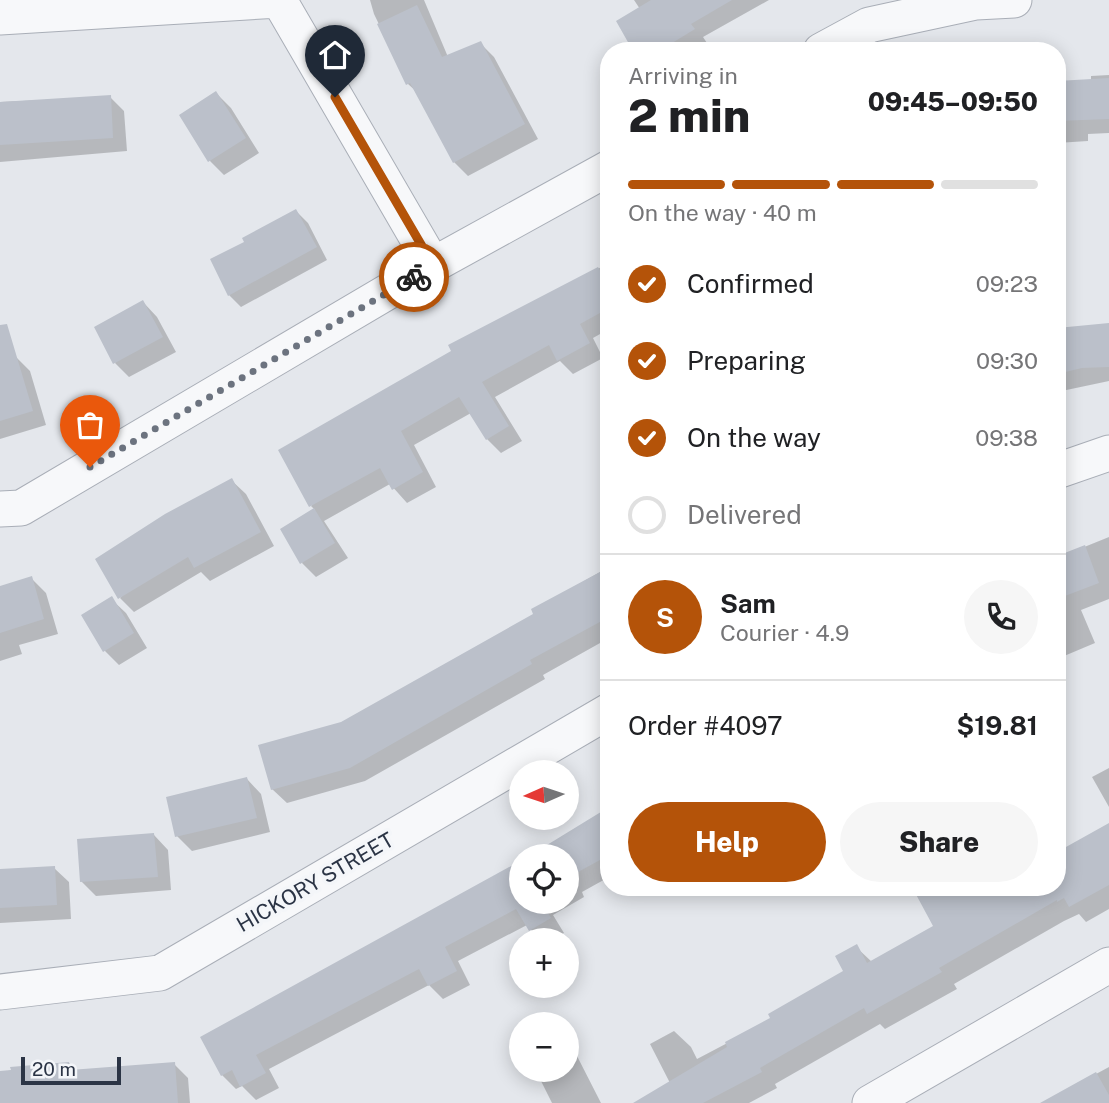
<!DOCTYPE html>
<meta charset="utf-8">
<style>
body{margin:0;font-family:"Public Sans",sans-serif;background:#f6f6f6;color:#202124;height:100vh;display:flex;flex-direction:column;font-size:26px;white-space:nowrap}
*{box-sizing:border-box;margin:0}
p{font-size:23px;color:#757577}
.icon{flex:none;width:38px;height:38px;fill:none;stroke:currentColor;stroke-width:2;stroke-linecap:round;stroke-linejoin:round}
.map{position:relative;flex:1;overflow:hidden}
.side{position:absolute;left:600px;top:42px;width:466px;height:854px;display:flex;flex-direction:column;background:#fff;border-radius:28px;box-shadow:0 4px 18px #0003}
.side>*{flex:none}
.needle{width:46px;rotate:267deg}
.tools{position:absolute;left:509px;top:760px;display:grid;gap:14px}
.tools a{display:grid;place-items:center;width:70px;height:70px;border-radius:50%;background:#fff;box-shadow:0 4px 18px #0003;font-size:35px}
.scale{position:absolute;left:21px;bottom:18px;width:100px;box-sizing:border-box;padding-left:7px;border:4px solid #2b3445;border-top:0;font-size:19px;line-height:24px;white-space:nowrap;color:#2b3445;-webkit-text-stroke:5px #f4f6f9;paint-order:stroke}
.pin{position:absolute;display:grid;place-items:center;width:60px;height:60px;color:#fff;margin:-72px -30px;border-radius:50% 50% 50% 0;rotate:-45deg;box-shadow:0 0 7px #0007}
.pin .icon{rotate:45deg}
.courier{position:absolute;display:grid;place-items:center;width:70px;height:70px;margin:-35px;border:5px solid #b45309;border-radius:50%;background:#fff;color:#222;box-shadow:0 2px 9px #0007}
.head em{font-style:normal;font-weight:800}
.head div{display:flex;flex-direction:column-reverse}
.head{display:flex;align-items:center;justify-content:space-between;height:119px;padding:0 28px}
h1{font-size:46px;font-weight:800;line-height:52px}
.bar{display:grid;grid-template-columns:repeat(4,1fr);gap:10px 7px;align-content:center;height:84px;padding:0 28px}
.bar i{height:9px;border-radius:5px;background:#e0e0e0}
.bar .current{background:#b45309}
.bar p{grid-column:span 4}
.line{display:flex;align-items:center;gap:18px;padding:0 28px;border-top:2px solid #e0e0e0}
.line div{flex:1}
.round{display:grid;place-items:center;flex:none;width:74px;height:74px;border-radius:37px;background:#f6f6f6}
ol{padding:0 28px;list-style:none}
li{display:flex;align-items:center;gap:21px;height:77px}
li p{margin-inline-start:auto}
li .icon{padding:7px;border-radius:50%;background:#b45309;color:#fff;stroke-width:4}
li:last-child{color:#757577}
li i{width:38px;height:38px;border:4px solid #e0e0e0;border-radius:50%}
.cta{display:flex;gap:14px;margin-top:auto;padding:14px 28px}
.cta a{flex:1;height:80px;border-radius:42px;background:#b45309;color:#fff;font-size:28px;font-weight:800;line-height:80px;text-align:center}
.cta a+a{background:#f6f6f6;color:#202124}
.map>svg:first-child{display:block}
.shadow{fill:#0003}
.building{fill:#bbc0ca}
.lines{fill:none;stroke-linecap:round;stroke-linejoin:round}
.minor-casing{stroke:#a9aeb7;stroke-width:37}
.minor{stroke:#f7f8fa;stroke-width:35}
.done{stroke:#6c737f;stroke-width:7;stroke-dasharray:0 12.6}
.route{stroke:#b45309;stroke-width:9}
.labels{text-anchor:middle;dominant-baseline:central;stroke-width:7;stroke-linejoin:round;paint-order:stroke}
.street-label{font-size:21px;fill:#2b3445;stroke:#f4f6f9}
</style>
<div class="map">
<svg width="1109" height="1103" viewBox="0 0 1109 1103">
<rect width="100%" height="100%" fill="#e4e7ec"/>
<path class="shadow" d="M370,0H424L448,57L480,43L494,57L538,139L468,176L454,162L418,93L408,84L374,14Z
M634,0H769L703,37L707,43L695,51H635L640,9Z
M1109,75V133L1088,134V141L1057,143V83L1091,81V76Z
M216,93L231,108L259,153L224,175L210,161Z
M110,97L124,111L127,151L0,162V102Z
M296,211L308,223L327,260L241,307L229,295L247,243Z
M609,263V329L593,338L603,358L573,374L560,361L495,397L522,441L501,453L487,439L471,413L414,445L436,487L407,503L390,484L324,521L348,558L316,577L302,563L315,510L311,506L454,351L450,346Z
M143,302L157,317L176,352L129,377L115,363Z
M1109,325V381L1057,392V330Z
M16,357L30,371L46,425L0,439V362Z
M231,480L246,494L274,546L210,581L201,572L134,612L120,598Z
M1109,537V599L1081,610L1095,643L1057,659V558Z
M609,567V638L543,675L545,679L365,781L287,803L272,789L341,724L536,614L533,610Z
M31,578L46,593L58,634L19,645L22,654L0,661V588Z
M111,599L126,613L147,648L119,665L105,651Z
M1109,768V807L1092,777Z
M247,779L261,794L270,832L192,851L177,836Z
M609,809V877L582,892L584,897L553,915L564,933L552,940H540L527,925L458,961L470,985L443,999L429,985L269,1069L279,1088L256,1100L242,1086L236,1089L222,1075L203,1037L522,901H567V856Z
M1109,825V909L1086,922L1079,914L1064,921L954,984L957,989L885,1029L880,1024L775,1084L777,1088L749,1103H637L670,1083L650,1044L674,1031L691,1047L697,1059L773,1019L845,971L856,947L872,962L1057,887V854Z
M154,835L168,850L171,890L96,896L81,881Z
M54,868L69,882L71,919L0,923V871Z
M567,1045L577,1056L601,1103H552L535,1069H567Z
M69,1063L76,1071L174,1064L188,1078L190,1103H0V1072Z
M1109,1067V1103H1042Z"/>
<path class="building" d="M651,0H732L691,24L695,29L659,51H633L616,21Z
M417,5L442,57L481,41L525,124L453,163L410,83L406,85L377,24Z
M1109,78V119L1057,121V81Z
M216,91L246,138L208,162L179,115Z
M111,95L113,138L0,145V102Z
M296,209L317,247L228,296L210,259L244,242L242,238Z
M598,267L609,286V308L580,324L590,343L557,361L549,345L482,382L509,426L486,440L459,397L401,431L423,472L392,490L380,468L309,507L278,450L451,351L448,345Z
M143,300L163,337L113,364L94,327Z
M1109,323V367L1082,368L1057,374V328Z
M7,324L33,411L0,421V325Z
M232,478L261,532L194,568L188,557L118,599L95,559L165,514Z
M314,508L335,543L300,564L280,529Z
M1085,545L1099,583L1057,599V556Z
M600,572L609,588V617L530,660L532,664L350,768L271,790L258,745L341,722L533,614L531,609Z
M32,576L44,619L0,633V586Z
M112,596L134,633L103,652L81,615Z
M247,777L257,818L175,837L166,797Z
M609,807V855L569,877L572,882L567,885V856H529Z
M1109,823V885L1069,907L1064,898L1057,902V900L939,968L942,972L867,1014L864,1008L760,1068L762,1072L703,1103H633L727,1047L725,1042L770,1018L768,1014L843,971L835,956L857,944L867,963L933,926L912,887H1057V852Z
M154,833L158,877L80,882L77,839Z
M522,860V901H541L551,918L529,931L516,909L445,947L457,971L428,986L419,969L256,1055L266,1073L240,1087L232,1070L221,1076L200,1037Z
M55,866L57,905L0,908V869Z
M69,1062L70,1070L175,1062L178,1103H0V1071L11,1070L10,1067Z
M1096,1072L1109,1095V1103H1040Z"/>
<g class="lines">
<g class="minor-casing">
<path id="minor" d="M279,0L433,265
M0,17L279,0
M821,51L869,25L976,2L1014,0
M1057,471L1109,453
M0,509L21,508L433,265L609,168
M0,992L160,973L609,711
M870,1103L1109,965"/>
</g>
<use href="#minor" class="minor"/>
</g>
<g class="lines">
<path class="done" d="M90,467L414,277"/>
<path class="route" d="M335,97L433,265L414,277"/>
</g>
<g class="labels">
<g class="street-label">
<text transform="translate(315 882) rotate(-30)">HICKORY STREET</text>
</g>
</g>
</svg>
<div class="tools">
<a><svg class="needle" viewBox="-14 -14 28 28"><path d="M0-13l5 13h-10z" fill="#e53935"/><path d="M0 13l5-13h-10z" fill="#757577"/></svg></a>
<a><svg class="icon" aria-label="locate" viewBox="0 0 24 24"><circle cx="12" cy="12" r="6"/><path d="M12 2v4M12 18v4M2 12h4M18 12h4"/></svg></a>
<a>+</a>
<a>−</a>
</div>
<div class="scale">20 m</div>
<div class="pin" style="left:90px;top:467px;background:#ea580c"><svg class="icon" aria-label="bag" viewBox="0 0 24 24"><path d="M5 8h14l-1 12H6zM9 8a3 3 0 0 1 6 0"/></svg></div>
<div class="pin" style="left:335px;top:97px;background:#1f2937"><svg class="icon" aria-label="home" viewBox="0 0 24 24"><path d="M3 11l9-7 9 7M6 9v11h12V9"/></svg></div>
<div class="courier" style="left:414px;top:277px"><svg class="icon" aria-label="bike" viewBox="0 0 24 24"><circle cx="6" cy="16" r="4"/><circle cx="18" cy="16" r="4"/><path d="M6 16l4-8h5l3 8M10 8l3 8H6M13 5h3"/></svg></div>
<section class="side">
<div class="head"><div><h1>2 min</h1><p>Arriving in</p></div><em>09:45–09:50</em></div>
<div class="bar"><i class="current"></i><i class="current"></i><i class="current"></i><i></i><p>On the way · 40 m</p></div>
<ol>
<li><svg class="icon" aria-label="check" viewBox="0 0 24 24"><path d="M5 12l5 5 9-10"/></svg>Confirmed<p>09:23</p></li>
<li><svg class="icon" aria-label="check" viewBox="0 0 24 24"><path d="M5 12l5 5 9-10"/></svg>Preparing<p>09:30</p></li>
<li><svg class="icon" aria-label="check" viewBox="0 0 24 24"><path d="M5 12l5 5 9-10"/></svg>On the way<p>09:38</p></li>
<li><i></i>Delivered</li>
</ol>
<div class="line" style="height:126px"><b class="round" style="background:#b45309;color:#fff">S</b><div><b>Sam</b><p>Courier · 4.9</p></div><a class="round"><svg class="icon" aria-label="phone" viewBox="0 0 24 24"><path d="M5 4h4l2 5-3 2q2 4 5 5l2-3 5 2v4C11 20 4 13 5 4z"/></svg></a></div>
<div class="line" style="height:91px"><div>Order #4097</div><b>$19.81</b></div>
<div class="cta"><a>Help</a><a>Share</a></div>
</section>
</div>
